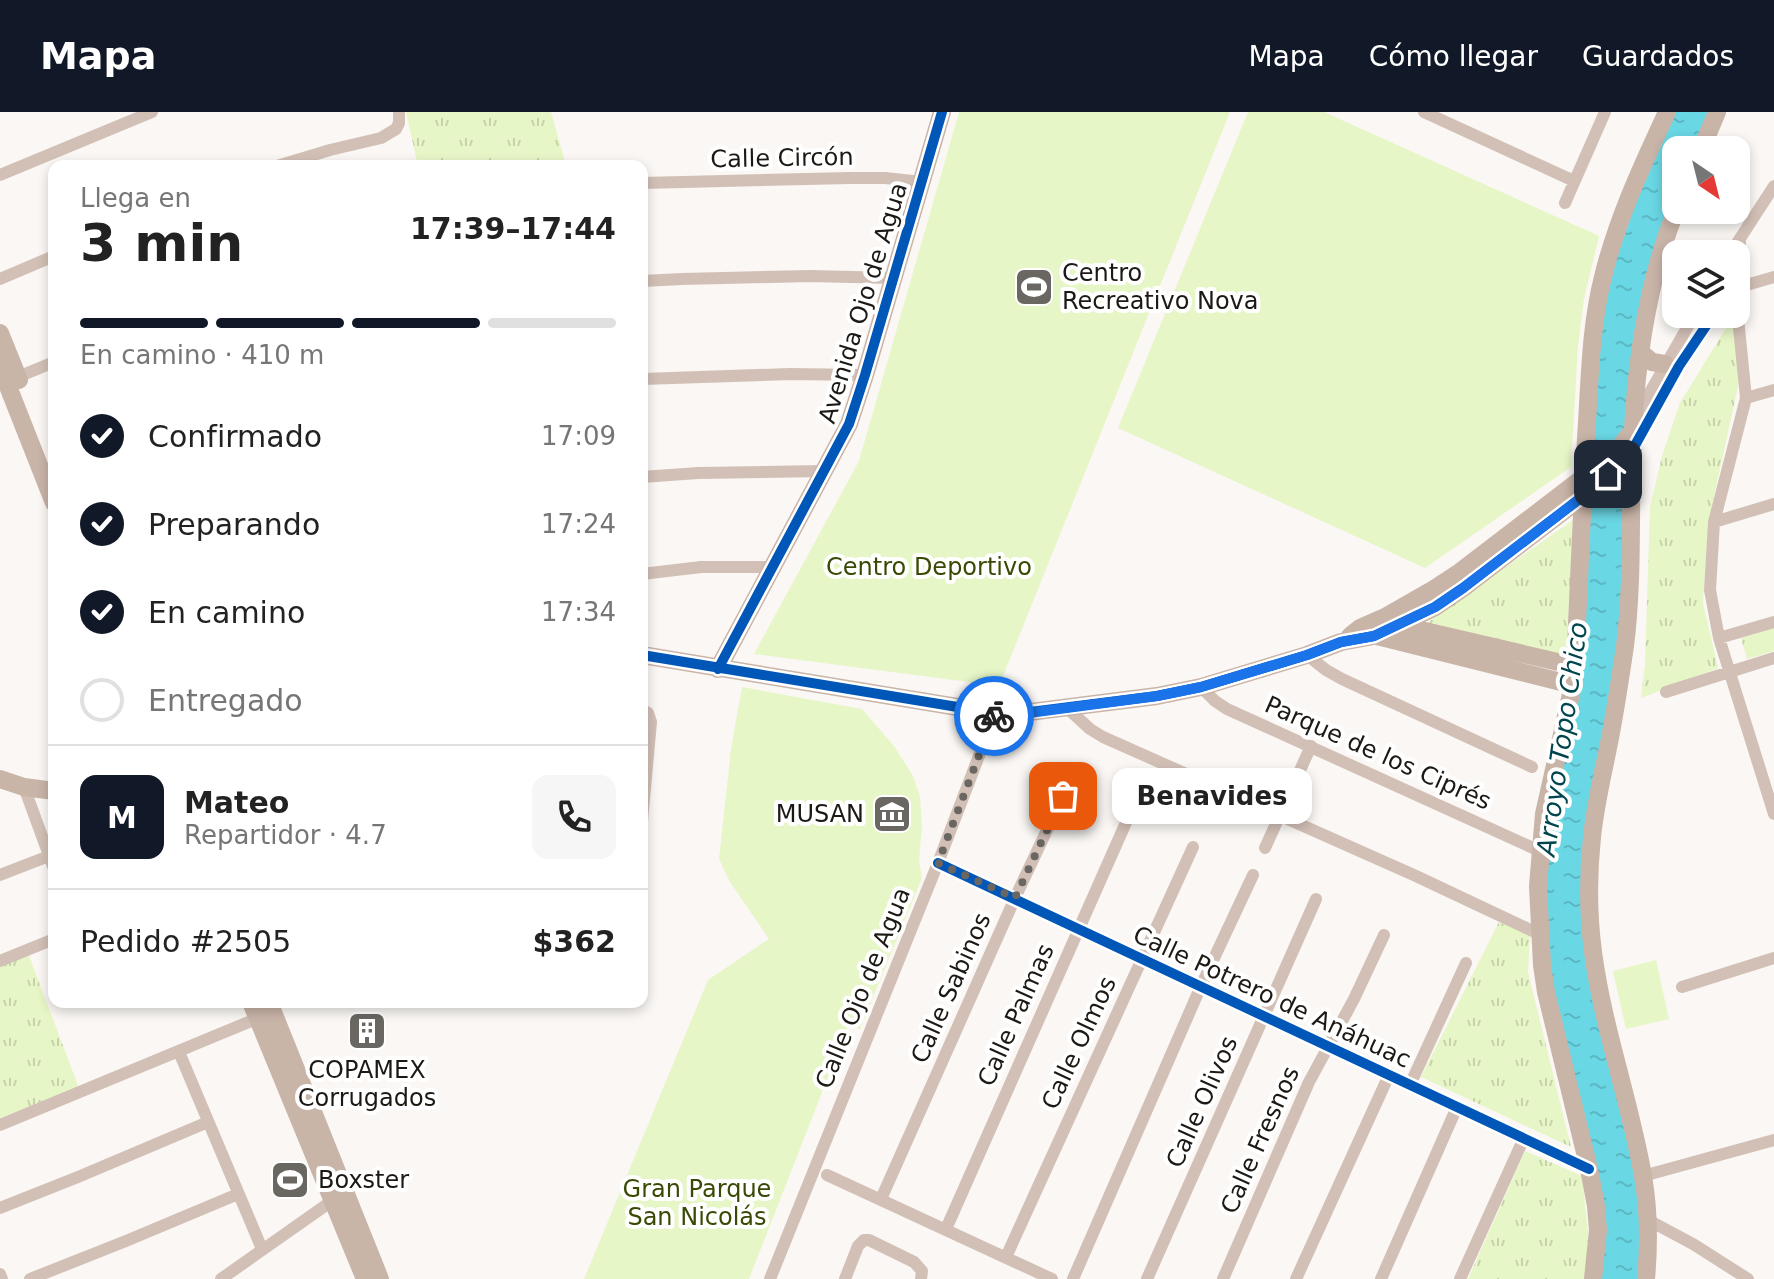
<!DOCTYPE html>
<html lang="es">
<meta charset="utf-8">
<style>
body{margin:0;font-family:"DejaVu Sans",sans-serif;background:#f6f6f6;color:#222;height:100vh;display:flex;flex-direction:column;font-size:30px;white-space:nowrap}
*{box-sizing:border-box;margin:0}
p{font-size:26px;color:#767676}
.icon{flex:none;width:44px;height:44px;fill:none;stroke:currentColor;stroke-width:2;stroke-linecap:round;stroke-linejoin:round}
.map{position:relative;flex:1;overflow:hidden}
.panel{position:absolute;left:48px;top:48px;width:600px;height:848px;display:flex;flex-direction:column;background:#fff;border-radius:16px;box-shadow:0 4px 12px #0003}
.panel>*{flex:none}
.needle{width:52px;rotate:145deg}
.controls{position:absolute;left:1662px;top:24px;display:grid;gap:16px}
.controls a{display:grid;place-items:center;width:88px;height:88px;border-radius:16px;background:#fff;box-shadow:0 4px 12px #0003;font-size:40px}
.pin{position:absolute;display:grid;place-items:center;width:68px;height:68px;color:#fff;margin:-34px;border-radius:16px;box-shadow:0 4px 12px #0006}
.courier{position:absolute;display:grid;place-items:center;width:80px;height:80px;margin:-40px;border:6px solid #1a73e8;border-radius:50%;background:#fff;color:#222;box-shadow:0 2px 10px #0007}
.bubble{position:absolute;height:56px;border-radius:16px;background:#fff;box-shadow:0 4px 12px #0003;font-size:26px;font-weight:800;line-height:56px;text-align:center}
.overview em{font-style:normal;font-weight:800}
.overview div{display:flex;flex-direction:column-reverse}
.overview{display:flex;align-items:center;justify-content:space-between;height:136px;padding:0 32px}
h1{font-size:52px;font-weight:800;line-height:60px}
.bar{display:grid;grid-template-columns:repeat(4,1fr);gap:12px 8px;align-content:center;height:96px;padding:0 32px}
.bar i{height:10px;border-radius:6px;background:#e0e0e0}
.bar .selected{background:#111827}
.bar p{grid-column:span 4}
.line{display:flex;align-items:center;gap:20px;padding:0 32px;border-top:2px solid #e0e0e0}
.line div{flex:1}
.round{display:grid;place-items:center;flex:none;width:84px;height:84px;border-radius:16px;background:#f6f6f6}
ol{padding:0 32px;list-style:none}
li{display:flex;align-items:center;gap:24px;height:88px}
li p{margin-inline-start:auto}
li .icon{padding:8px;border-radius:50%;background:#111827;color:#fff;stroke-width:4}
li:last-child{color:#767676}
li i{width:44px;height:44px;border:4px solid #e0e0e0;border-radius:50%}
header{display:flex;align-items:center;gap:48px;box-sizing:border-box;height:112px;padding:0 40px;background:#111827;color:#fff}
header strong{font-size:38px}
nav{display:flex;gap:44px;margin-inline-start:auto;font-size:28px}
.map>svg:first-child{display:block}
.park{fill:url(#park-tufts)}
.pitch{fill:#e7f6c7}
.water{fill:url(#water-ripples)}
.lines{fill:none;stroke-linecap:round;stroke-linejoin:round}
.street{stroke:#d2c0b6;stroke-width:12}
.secondary{stroke:#c9b4a8;stroke-width:18}
.cycleway-casing{stroke:#fff;stroke-width:15}
.cycleway{stroke:#0057b8;stroke-width:10}
.done{stroke:#6a6763;stroke-width:8;stroke-dasharray:0 14.4}
.route{stroke:#1a73e8;stroke-width:10}
.labels{text-anchor:middle;dominant-baseline:central;stroke-width:8;stroke-linejoin:round;paint-order:stroke}
.street-label{font-size:24px;fill:#1c1915;stroke:#fff}
.poi-label{font-size:24px;fill:#1c1915;stroke:#fff;text-anchor:start}
.park-label{font-size:24px;fill:#384a03;stroke:#fff}
.water-label{font-size:26px;font-style:italic;fill:#00454d;stroke:#fff}
</style>
<header>
<strong>Mapa</strong>
<nav><a>Mapa</a><a>Cómo llegar</a><a>Guardados</a></nav>
</header>
<div class="map">
<svg width="1774" height="1167" viewBox="0 0 1774 1167">
<defs>
<pattern id="park-tufts" width="24" height="20" patternUnits="userSpaceOnUse" patternTransform="scale(2)"><rect width="24" height="20" fill="#e7f6c7"/><path d="M3 7l-1-3M5 7V3M7 7l1-3M15 17l-1-3M17 17v-4M19 17l1-3" fill="none" stroke="#c6d2aa"/></pattern>
<pattern id="water-ripples" width="26" height="14" patternUnits="userSpaceOnUse" patternTransform="scale(2)"><rect width="26" height="14" fill="#6ad7e4"/><path d="M2 4q2-2 4 0t4 0M15 11q2-2 4 0t4 0" fill="none" stroke="#5bb8c3"/></pattern>
</defs>
<rect width="100%" height="100%" fill="#faf7f4"/>
<path class="park" d="M406,0H551L566,54H418Z
M1734,203L1740,265L1708,412L1703,491L1718,556L1641,586L1645,552L1650,395L1662,344L1680,291Z
M1573,408L1566,548L1421,515Z
M1774,516V539L1747,547L1741,526Z
M1499,810L1530,823L1528,860L1571,1035L1421,965Z
M28,841L79,976L0,1006V853Z
M1525,1039L1582,1064L1588,1120L1587,1167H1468Z"/>
<path class="pitch" d="M959,0H1230L999,574L754,542L859,349Z
M1248,0H1324L1599,124L1584,187L1578,234L1571,355L1425,456L1118,316Z
M742,575L862,597L894,634L913,664L920,685L922,713L919,749L922,766L860,917L848,914L749,1167H584L708,868L769,827L730,770L719,747L731,637Z
M1656,848L1669,907L1626,917L1613,859Z"/>
<path class="water" d="M1667,0H1717L1701,38H1676V98L1647,197L1633,404L1590,801L1631,1012L1646,1167H1593L1597,1137L1538,800L1573,573L1594,211Z"/>
<g class="lines">
<path class="street" d="M1424,0L1574,69
M277,54L330,38L381,26L396,17L399,11V0
M0,63L152,0
M642,71L850,66H885L922,70
M1565,91L1605,0
M1730,142L1774,74
M1736,161L1740,131
M0,167L54,144
M642,169L682,167L810,164L894,166
M1736,176L1774,165
M1736,186L1746,286L1714,410L1710,478L1719,526L1774,702
M13,267L54,250
M642,267L790,262L865,263
M1746,286L1774,278
M1638,309L1649,282L1695,202
M1635,334L1679,254L1714,202
M642,365L698,361L824,359
M1714,410L1774,392
M642,462L701,455H771
M1719,526L1774,510
M1307,543L1326,558L1342,567L1532,655
M1201,575L1215,589L1227,597L1542,740
M1666,580L1774,546
M1067,596L1090,617L1103,625L1416,764L1541,823
M642,597L648,601L651,610L642,709
M24,675L54,757
M1265,736L1311,634
M938,751L1589,1057
M0,763L49,744
M0,849L54,827
M1682,875L1774,846
M179,940L262,1137
M1410,973L1466,851
M0,1013L263,904
M827,1063L1052,1167
M1643,1064L1774,1028
M881,1087L1015,786L1063,684
M0,1096L78,1065L208,1010
M1648,1108L1693,1132L1748,1167
M946,1117L1128,706
M1006,1145L1193,735
M0,1162L2,1167
M30,1167L126,1129L238,1082
M221,1167L339,1084
M770,1167L938,751L995,602
M845,1167L858,1134L864,1128H869L914,1150L922,1159L921,1167
M1073,1167L1201,874L1253,763
M1147,1167L1316,787
M1223,1167L1309,970L1354,887L1384,823
M1296,1167L1389,963
M1381,1167L1457,995
M1460,1167L1524,1026"/>
<path class="secondary" d="M1701,38L1717,0
M0,221L19,268
M1640,240L1652,250L1665,252
M0,254L54,391
M1399,513L1575,554
M1373,523L1573,573
M1350,524L1360,516L1385,505L1434,477L1460,460L1584,365L1619,336L1630,322
M642,543L1006,603L1157,584L1201,575L1307,543L1341,530L1374,524L1435,495L1463,476L1582,385L1624,348L1633,337
M718,557L849,312L865,263L942,0
M0,667L24,675L54,679
M251,890L365,1167
M269,890L380,1167
M1593,1167L1598,1118L1596,1094L1589,1057L1546,880L1542,853L1538,774L1544,702L1573,573L1575,554C1579,472 1582,391 1587,310C1590,262 1591,212 1603,165C1617,107 1642,54 1667,0
M1646,1167C1649,1133 1649,1098 1643,1064C1630,989 1603,916 1593,840C1588,802 1588,763 1592,725C1595,695 1602,666 1608,636C1615,602 1620,568 1625,534C1634,462 1629,389 1633,317C1637,242 1648,168 1676,98"/>
<g class="cycleway-casing">
<path id="cycleway" d="M642,543L1006,603L1157,584L1201,575L1307,543L1341,530L1374,524L1435,495L1463,476L1582,385L1624,348L1633,337L1679,254L1714,202
M718,557L849,312L865,263L942,0
M938,751L1589,1057"/>
</g>
<use href="#cycleway" class="cycleway"/>
</g>
<g class="lines">
<path class="done" d="M994,604L938,751L1015,786L1063,684"/>
<path class="route" d="M994,604L995,602L1029,601L1157,584L1201,575L1307,543L1341,530L1374,524L1435,495L1463,476L1582,385L1608,362"/>
</g>
<defs>
<g id="stadium-square" transform="scale(2)"><rect x="-9" y="-9" width="18" height="18" rx="4" fill="#6a6763" stroke="#fff"/><path d="M0-5a6.5 5 0 1 0 0 10a6.5 5 0 1 0 0-10ZM-3.5-1.8h7v3.6h-7Z" fill="#fff"/></g>
<g id="museum-square" transform="scale(2)"><rect x="-9" y="-9" width="18" height="18" rx="4" fill="#6a6763" stroke="#fff"/><path d="M0-6L6-3V-2H-6V-3ZM-5-1h2V3h-2ZM-1-1h2V3h-2ZM3-1h2V3H3ZM-6 4H6V6H-6Z" fill="#fff"/></g>
<g id="building-square" transform="scale(2)"><rect x="-9" y="-9" width="18" height="18" rx="4" fill="#6a6763" stroke="#fff"/><path d="M-4-6H4V6H1V3H-1V6H-4ZM-2.5-4.3h1.7v1.8h-1.7ZM.8-4.3h1.7v1.8H.8ZM-2.5-1h1.7V.8h-1.7ZM.8-1h1.7V.8H.8Z" fill="#fff"/></g>
</defs>
<g fill-rule="evenodd">
<use href="#stadium-square" x="1034" y="175"/>
<use href="#museum-square" x="892" y="702"/>
<use href="#building-square" x="367" y="919"/>
<use href="#stadium-square" x="290" y="1068"/>
</g>
<g class="labels">
<g class="street-label">
<text transform="translate(782 46) rotate(-1)">Calle Circón</text>
<text transform="translate(863 191) rotate(-73)">Avenida Ojo de Agua</text>
<text transform="translate(1378 641) rotate(24)">Parque de los Ciprés</text>
<text transform="translate(863 876) rotate(-68)">Calle Ojo de Agua</text>
<text transform="translate(951 876) rotate(-66)">Calle Sabinos</text>
<text transform="translate(1272 885) rotate(25)">Calle Potrero de Anáhuac</text>
<text transform="translate(1016 903) rotate(-66)">Calle Palmas</text>
<text transform="translate(1079 931) rotate(-65)">Calle Olmos</text>
<text transform="translate(1202 990) rotate(-66)">Calle Olivos</text>
<text transform="translate(1260 1028) rotate(-66)">Calle Fresnos</text>
</g>
<g class="poi-label">
<text x="1062" y="161">Centro<tspan x="1062" dy="28">Recreativo Nova</tspan></text>
<text x="864" y="702" text-anchor="end">MUSAN</text>
<text x="367" y="958" text-anchor="middle">COPAMEX<tspan x="367" dy="28">Corrugados</tspan></text>
<text x="318" y="1068">Boxster</text>
</g>
<g class="park-label">
<text x="929" y="455">Centro Deportivo</text>
<text x="697" y="1077">Gran Parque<tspan x="697" dy="28">San Nicolás</tspan></text>
</g>
<g class="water-label">
<text transform="translate(1562 627) rotate(-82)">Arroyo Topo Chico</text>
</g>
</g>
</svg>
<div class="controls">
<a><svg class="needle" viewBox="-14 -14 28 28"><path d="M0-13l5 13h-10z" fill="#e53935"/><path d="M0 13l5-13h-10z" fill="#767676"/></svg></a>
<a><svg class="icon" aria-label="layers" viewBox="0 0 24 24"><path d="M12 4l9 5-9 5-9-5zM3 14l9 5 9-5"/></svg></a>
</div>
<div class="pin" style="left:1063px;top:684px;background:#ea580c"><svg class="icon" aria-label="bag" viewBox="0 0 24 24"><path d="M5 8h14l-1 12H6zM9 8a3 3 0 0 1 6 0"/></svg></div>
<div class="pin" style="left:1608px;top:362px;background:#1f2937"><svg class="icon" aria-label="home" viewBox="0 0 24 24"><path d="M3 11l9-7 9 7M6 9v11h12V9"/></svg></div>
<div class="courier" style="left:994px;top:604px"><svg class="icon" aria-label="bike" viewBox="0 0 24 24"><circle cx="6" cy="16" r="4"/><circle cx="18" cy="16" r="4"/><path d="M6 16l4-8h5l3 8M10 8l3 8H6M13 5h3"/></svg></div>
<div class="bubble" style="left:1112px;top:656px;width:200px">Benavides</div>
<section class="panel">
<div class="overview"><div><h1>3 min</h1><p>Llega en</p></div><em>17:39–17:44</em></div>
<div class="bar"><i class="selected"></i><i class="selected"></i><i class="selected"></i><i></i><p>En camino · 410 m</p></div>
<ol>
<li><svg class="icon" aria-label="check" viewBox="0 0 24 24"><path d="M5 12l5 5 9-10"/></svg>Confirmado<p>17:09</p></li>
<li><svg class="icon" aria-label="check" viewBox="0 0 24 24"><path d="M5 12l5 5 9-10"/></svg>Preparando<p>17:24</p></li>
<li><svg class="icon" aria-label="check" viewBox="0 0 24 24"><path d="M5 12l5 5 9-10"/></svg>En camino<p>17:34</p></li>
<li><i></i>Entregado</li>
</ol>
<div class="line" style="height:144px"><b class="round" style="background:#111827;color:#fff">M</b><div><b>Mateo</b><p>Repartidor · 4.7</p></div><a class="round"><svg class="icon" aria-label="phone" viewBox="0 0 24 24"><path d="M5 4h4l2 5-3 2q2 4 5 5l2-3 5 2v4C11 20 4 13 5 4z"/></svg></a></div>
<div class="line" style="height:104px"><div>Pedido #2505</div><b>$362</b></div>
</section>
</div>
